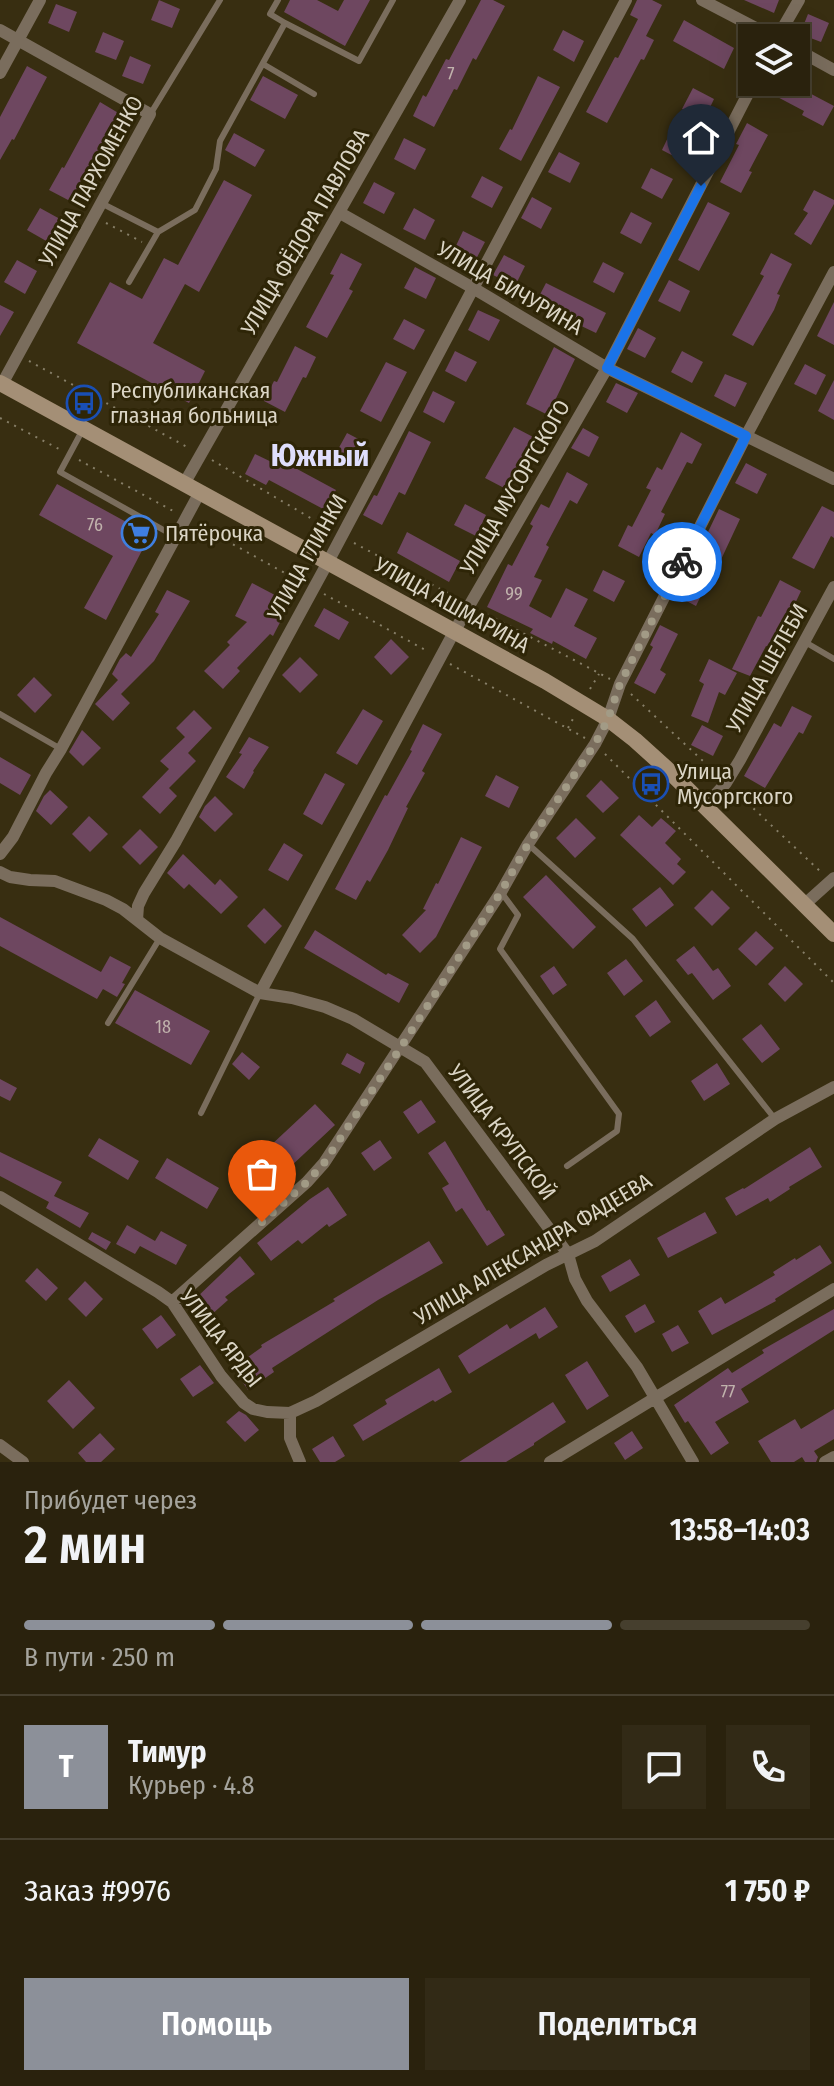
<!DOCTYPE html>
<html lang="ru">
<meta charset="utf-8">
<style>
body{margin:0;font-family:"Fira Sans Condensed",sans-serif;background:#322a16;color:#f1f3f6;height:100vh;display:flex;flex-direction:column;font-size:30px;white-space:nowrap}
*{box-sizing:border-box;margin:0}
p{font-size:26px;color:#a5a49d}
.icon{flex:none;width:44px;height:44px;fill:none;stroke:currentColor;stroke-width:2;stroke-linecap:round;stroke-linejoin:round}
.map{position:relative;height:1462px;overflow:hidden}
.details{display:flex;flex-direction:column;background:#2a220d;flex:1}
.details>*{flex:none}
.fabs{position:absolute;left:738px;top:24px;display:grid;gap:16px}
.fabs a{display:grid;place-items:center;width:72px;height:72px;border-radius:0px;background:#2a220d;box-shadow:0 8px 32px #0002,0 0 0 2px #463f2e;font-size:40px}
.pin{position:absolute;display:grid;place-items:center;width:68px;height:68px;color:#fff;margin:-82px -34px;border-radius:50% 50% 50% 0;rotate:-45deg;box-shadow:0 0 8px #0007}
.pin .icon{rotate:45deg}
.courier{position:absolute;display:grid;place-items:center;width:80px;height:80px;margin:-40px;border:6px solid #1a73e8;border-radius:50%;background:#fff;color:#222;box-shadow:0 2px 10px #0007}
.head em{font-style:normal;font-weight:600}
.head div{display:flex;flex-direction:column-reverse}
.head{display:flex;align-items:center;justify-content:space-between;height:136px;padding:0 24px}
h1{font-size:52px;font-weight:600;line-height:60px}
.bar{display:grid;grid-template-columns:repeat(4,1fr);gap:12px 8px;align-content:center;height:96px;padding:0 24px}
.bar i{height:10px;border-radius:6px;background:#463f2e}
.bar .selected{background:#8c9099}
.bar p{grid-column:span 4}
.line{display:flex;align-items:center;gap:20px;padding:0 24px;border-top:2px solid #463f2e}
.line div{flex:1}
.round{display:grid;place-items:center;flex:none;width:84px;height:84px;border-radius:0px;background:#322a16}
.action{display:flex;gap:16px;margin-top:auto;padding:16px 24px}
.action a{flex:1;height:92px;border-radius:0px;background:#8c9099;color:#fff;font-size:32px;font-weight:600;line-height:92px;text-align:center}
.action a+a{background:#322a16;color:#f1f3f6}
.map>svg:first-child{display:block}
.building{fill:#6e4760}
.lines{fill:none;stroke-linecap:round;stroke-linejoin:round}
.path{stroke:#877f68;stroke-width:2;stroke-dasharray:2 6;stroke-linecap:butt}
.lane{stroke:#7a6d5d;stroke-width:6}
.street{stroke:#7a6d5d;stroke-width:12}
.secondary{stroke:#a48f76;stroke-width:16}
.done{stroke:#a29b86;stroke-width:8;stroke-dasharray:0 14.4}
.route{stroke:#1a73e8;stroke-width:10}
.labels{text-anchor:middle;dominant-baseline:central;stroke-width:6;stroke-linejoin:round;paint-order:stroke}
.number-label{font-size:18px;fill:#c0b2ac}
.street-label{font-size:22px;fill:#dbd5c5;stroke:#2e2507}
.poi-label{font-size:22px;fill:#dbd5c5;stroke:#2e2507;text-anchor:start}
.district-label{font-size:30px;font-weight:bold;fill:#dfdefc;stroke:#2e2507}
</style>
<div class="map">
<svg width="834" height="1462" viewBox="0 0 834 1462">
<rect width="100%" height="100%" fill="#382e11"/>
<path class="building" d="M159,0L180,9L172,28L151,20Z
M290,0H317L338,11L344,0H370L345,46L284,12Z
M481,0H493L505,6L476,60L473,58L457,90L454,89L434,127L413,116L423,95L426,97L446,59L449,60Z
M637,0H652L662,5L646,36L654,40L644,60L641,59L607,123L586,112L615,57L618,58L638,19L630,15Z
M744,0H779L774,13Z
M56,4L77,12L69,32L48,23Z
M808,14L829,23L821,42L800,34Z
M684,20L734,48L724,69L673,41Z
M563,30L584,41L574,62L553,50Z
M103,32L124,41L116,60L95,52Z
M130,56L151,65L143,84L122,76Z
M27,66L47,77L14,140L12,139L0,160V117Z
M263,76L298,95L285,119L250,100Z
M538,76L560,87L521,161L499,149L510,129L512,130Z
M774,82H801L798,87L834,106L823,126L802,115L804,111L768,92Z
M693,88L714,99L704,120L682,109Z
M100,102L120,114L86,176L84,175L70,201L49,190L62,167L64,168Z
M747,123L768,135L749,171L752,172L741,193L720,182L739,145L736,144Z
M672,129L694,140L683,161L662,150Z
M234,133L265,150L255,167L225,150Z
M404,138L426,149L415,170L394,159Z
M559,152L580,163L570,183L548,172Z
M651,168L673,179L662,199L641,188Z
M482,176L503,187L492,208L471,197Z
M224,180L252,195L199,292L185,284L153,343L205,371L189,403L77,343L110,282L142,299L164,258L178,265Z
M374,182L395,193L384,214L363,203Z
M814,190L834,200V204L811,245L794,234L808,213L803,210Z
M532,197L552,208L541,229L521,218Z
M708,202L730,213L699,271L678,260Z
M40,208L60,219L48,242L27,230Z
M414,208L435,220L425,240L403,229Z
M631,212L652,223L641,244L620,233Z
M463,231L485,242L474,263L453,252Z
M341,253L362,264L349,289L353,291L327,338L306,327L334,275L330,274Z
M771,253L792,264L777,294L780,295L774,310L753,346L732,335L764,276L760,274Z
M504,255L525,266L515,286L493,275Z
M17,260L37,271L25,294L4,282Z
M603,262L624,273L614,293L593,282Z
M415,267L436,278L426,299L404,288Z
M669,280L690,291L680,312L658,301Z
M546,283L606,313L596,333L535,304Z
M834,302V345L817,336Z
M0,305L14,312L0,336Z
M478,310L500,320L489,341L468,330Z
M404,319L425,330L414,350L393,339Z
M638,328L656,338L645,358L627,349Z
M295,346L316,357L306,378L303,377L285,412L264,401L274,381L277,382Z
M554,347L575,359L548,415L526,404Z
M455,351L477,362L466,382L445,371Z
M682,351L703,362L692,383L671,372Z
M386,362L407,372L381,422L360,411Z
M805,364L826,375L816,395L794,384Z
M725,374L747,383L735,407L714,396Z
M834,380V420L818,411Z
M616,383L638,393L627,413L606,402Z
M433,391L455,402L444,423L423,412Z
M514,427L535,438L506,489L485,478Z
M583,428L599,437L589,457L571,448Z
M409,431L431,442L405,495L399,492L382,525L363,515L374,495L377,496Z
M681,432L702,444L692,464L687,462L661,512L665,514L655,535L651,533L639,557L618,546L628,525L632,527L651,490L646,488L657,467L662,470Z
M347,433L368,444L357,464L336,453Z
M255,454L284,468L286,463L336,490L325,510L269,480L266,485L245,474Z
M746,463L767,474L757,494L735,483Z
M567,472L588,484L577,504L570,500L546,545L549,547L534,577L542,580L529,606L551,618L566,588L588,599L574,626L597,638L586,659L553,641L552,644L530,633L533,629L487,607L508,564L512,566L533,526L530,524L541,504L549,508Z
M57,484L150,535L106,620L84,608L113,556L39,515Z
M465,504L486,515L476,536L454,525Z
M822,506L834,512V538L831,536L814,569L792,558Z
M719,509L740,519L718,566L697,555Z
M407,532L460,561L449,582L397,553Z
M603,570L625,581L614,602L593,591Z
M686,575L706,585L696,606L675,595Z
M780,580L801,591L791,612L788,611L769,647L766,646L750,676L732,669L758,616L761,617Z
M252,583L290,603L273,636L270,634L237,668L240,671L223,689L204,671L230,645L227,642L247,622L235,616Z
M167,590L190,601L154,661L121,694L130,703L113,721L95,704L118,680L112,674L120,659L126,653L131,657L159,614L155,612Z
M324,608L349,622L339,640L314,626Z
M660,625L678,634L660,670L666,674L655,694L634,683L653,647L650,645Z
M391,639L409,657L391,675L374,657Z
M300,657L318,675L300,693L282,675Z
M709,659L737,673L725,695L719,692L708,723L691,716L704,684L699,681Z
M34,677L52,695L35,713L17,695Z
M792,706L812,716L803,734L799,732L765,788L744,776L774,723L781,727Z
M363,709L383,721L357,765L336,753Z
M194,710L212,728L188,753L196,761L169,788L177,796L160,814L142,797L169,769L160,761L185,737L176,728Z
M423,724L442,734L422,771L425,773L406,807L408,808L388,850L370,882L367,880L356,900L335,889L385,795L387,796L412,751L410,750Z
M702,725L723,736L713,756L691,745Z
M82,730L101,748L83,766L69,752Z
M249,737L269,747L253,771L254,772L244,789L226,777L242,754L239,753Z
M0,757L31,775L20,795L0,783Z
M325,773L345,784L322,825L303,814Z
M496,775L519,787L509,808L485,796Z
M601,780L619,798L603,813L586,796Z
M50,790L68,807L51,825L36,811L44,796Z
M215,796L233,814L215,832L199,817L205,806Z
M639,815L652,827L661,818L676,831L665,843L681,859L677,864L686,872L673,885L620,835Z
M89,816L108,834L90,852L72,834Z
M576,818L596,838L575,858L556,838Z
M140,829L158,847L140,865L122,847Z
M461,837L482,847L436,937L420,953L402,935L426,910L423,909L436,883L438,884Z
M284,843L303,855L288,881L268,870Z
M183,854L215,885L220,879L238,897L221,914L189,884L184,889L167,873Z
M546,875L596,927L573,949L523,897Z
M660,887L674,905L646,927L632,909Z
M712,890L730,908L712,926L694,908Z
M264,908L282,926L265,944L247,926Z
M0,917L101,972L110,956L131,967L122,983L125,984L117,997L103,989L97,999L0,946Z
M315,930L386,975L388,973L409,984L399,1003L304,948Z
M756,931L774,948L756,966L738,949Z
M694,946L713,971L718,968L731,986L713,1000L692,973L688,975L676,960Z
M626,959L643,981L624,996L607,973Z
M554,966L567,985L553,995L540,976Z
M785,966L803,984L785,1002L768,984Z
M135,990L210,1031L191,1065L115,1023Z
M656,1000L671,1022L650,1037L635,1016Z
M761,1024L780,1049L762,1063L742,1039Z
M242,1052L260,1067L249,1080L232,1064Z
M347,1053L365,1063L360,1074L341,1064Z
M717,1063L730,1084L704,1101L691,1081Z
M0,1079L17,1088L10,1101L0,1096Z
M421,1100L436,1122L418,1134L403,1112Z
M315,1104L335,1125L259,1196L239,1175Z
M99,1138L139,1161L128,1180L88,1156Z
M380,1140L392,1158L374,1171L361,1153Z
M445,1141L487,1211L489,1210L505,1235L487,1246L462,1208L456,1212L442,1188L449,1184L428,1153Z
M810,1147L822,1167L789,1187L790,1189L770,1202L768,1198L736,1216L725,1198L743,1188L744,1189Z
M0,1152L62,1182L54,1196L89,1213L80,1228L46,1208L49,1202L0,1176Z
M167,1158L219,1188L207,1209L155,1178Z
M328,1187L347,1215L329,1227L327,1224L302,1244L298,1240L271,1261L257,1243L310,1199Z
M705,1212L717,1233L668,1258L657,1238Z
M127,1225L155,1241L161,1231L187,1245L176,1265L140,1246L135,1254L116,1244Z
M92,1232L111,1242L106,1250L88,1239Z
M429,1241L443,1263L378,1300L272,1368L274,1372L248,1390L233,1368L262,1347L261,1345L335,1301L333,1299Z
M820,1245L832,1263L775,1299L776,1301L712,1335L698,1311L721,1297L725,1304L775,1275L773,1272L795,1258L796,1260Z
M240,1256L255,1274L225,1297L228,1300L210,1316L195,1299Z
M630,1259L640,1275L610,1292L601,1276Z
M37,1268L58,1288L46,1301L25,1281Z
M85,1281L103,1299L86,1317L68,1299Z
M645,1304L655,1322L635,1333L625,1316Z
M545,1307L558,1327L539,1339L536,1333L469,1374L458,1356L507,1324L510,1329Z
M834,1309V1330L741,1389L749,1402L715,1422L729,1443L711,1455L688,1421L685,1423L674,1405L728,1368L732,1373L764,1353L762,1350Z
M161,1315L176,1335L157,1349L142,1329Z
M678,1325L689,1343L672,1352L662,1334Z
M587,1361L609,1396L587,1410L565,1375Z
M200,1365L214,1383L193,1397L180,1379Z
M439,1368L452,1392L435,1402L433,1400L363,1441L353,1425L387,1404L385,1400Z
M69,1380L95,1408L73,1429L47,1401Z
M553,1402L566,1422L534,1443V1445L506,1462H459Z
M834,1409V1439L814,1451L818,1457L816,1462H805L802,1457L794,1462H771L758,1441L795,1419L801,1429Z
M239,1411L246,1415L259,1430L245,1442L226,1422Z
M632,1431L643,1448L625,1460L614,1443Z
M100,1433L115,1449L101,1462H86L78,1453Z
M333,1436L345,1456L335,1462H320L312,1449Z"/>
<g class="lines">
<path class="path" d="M106,223L142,242
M29,361L189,448
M0,418L59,449
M79,460L175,512
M212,460L331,530
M198,525L301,582
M354,543L457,598
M324,594L427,651
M481,611L610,679
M450,664L585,738
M590,689L599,674
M631,694L717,774
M568,728L575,715
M605,754L834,983
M736,792L822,873"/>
<path class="lane" d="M285,23L359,61L393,0
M263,64L314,94
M151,113L220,0
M101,203L158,232
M129,282L158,232L195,210L216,169L220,141L285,23L270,14L278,0
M82,431L60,472L176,537
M805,642L834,659
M0,714L61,749
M528,844L633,939L775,1119
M501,892L518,915L500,949L619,1114L617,1131L567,1166
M108,1023L160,938
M201,1113L260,993"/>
<path class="street" d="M702,0L775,38
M0,30L150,114L2,384
M777,38L799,0
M796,49L834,70
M0,73L40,0
M340,213L473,288L607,368L834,479
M184,484L460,0
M705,806L726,783L740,760L834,587
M0,854L13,837L46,773L61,749L200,492
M0,872L10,877L30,880L55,881L106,900L123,909L160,938L260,993L292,998L325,1007L353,1019L425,1062L568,1254L575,1279L587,1301L637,1367L693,1462
M805,904L834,878
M137,920L138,906L144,893L176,841L328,562L626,0
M260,993L454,632L607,368L754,82
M0,1197L158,1292L172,1302L221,1376L244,1403L253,1409L267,1412L290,1413L316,1401L546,1265L595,1241L775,1119L834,1087
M172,1302L307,1182L324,1163L501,892L528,844L595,744L608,719L620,684L746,436L834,272
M290,1413V1438L300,1462
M0,1445L23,1462
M550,1462L834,1289
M825,1462L834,1457"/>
<path class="secondary" d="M0,383L545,681L608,719L635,740L666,768L834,934"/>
</g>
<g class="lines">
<path class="done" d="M262,1222L307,1182L324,1163L401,1047L501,892L528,844L595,744L608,719L620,684L682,562"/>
<path class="route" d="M682,562L746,436L607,368L701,186"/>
</g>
<defs>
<g id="bus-ring" transform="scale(1.8)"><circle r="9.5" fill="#2e2507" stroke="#1a4fb4" stroke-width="1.5"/><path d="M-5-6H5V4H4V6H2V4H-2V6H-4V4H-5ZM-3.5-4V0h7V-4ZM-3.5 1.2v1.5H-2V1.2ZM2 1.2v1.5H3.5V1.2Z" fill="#1a4fb4"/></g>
<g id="supermarket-ring" transform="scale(1.8)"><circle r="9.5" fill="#2e2507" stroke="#3f7fe0" stroke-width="1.5"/><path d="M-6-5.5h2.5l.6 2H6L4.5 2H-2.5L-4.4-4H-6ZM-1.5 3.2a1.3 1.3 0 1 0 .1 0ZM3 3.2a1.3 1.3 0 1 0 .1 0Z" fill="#3f7fe0"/></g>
</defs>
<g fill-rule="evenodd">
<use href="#bus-ring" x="84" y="403"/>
<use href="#supermarket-ring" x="139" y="533"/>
<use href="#bus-ring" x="651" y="784"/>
</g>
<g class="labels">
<g class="number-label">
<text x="451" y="74">7</text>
<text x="95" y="525">76</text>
<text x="514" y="594">99</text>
<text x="163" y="1027">18</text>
<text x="728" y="1392">77</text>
</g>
<g class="street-label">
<text transform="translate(91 181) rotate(-61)">УЛИЦА ПАРХОМЕНКО</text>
<text transform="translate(305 232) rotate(-60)">УЛИЦА ФЁДОРА ПАВЛОВА</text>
<text transform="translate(510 288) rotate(30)">УЛИЦА БИЧУРИНА</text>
<text transform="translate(515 487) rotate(-60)">УЛИЦА МУСОРГСКОГО</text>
<text transform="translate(307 557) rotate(-61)">УЛИЦА ГЛИНКИ</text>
<text transform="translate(452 605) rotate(29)">УЛИЦА АШМАРИНА</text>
<text transform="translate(767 668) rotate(-61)">УЛИЦА ШЕЛЕБИ</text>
<text transform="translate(502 1132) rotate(53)">УЛИЦА КРУПСКОЙ</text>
<text transform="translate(533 1249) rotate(-31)">УЛИЦА АЛЕКСАНДРА ФАДЕЕВА</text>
<text transform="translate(221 1338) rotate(52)">УЛИЦА ЯРДЫ</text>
</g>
<g class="poi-label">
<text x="110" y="390">Республиканская<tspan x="110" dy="25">глазная больница</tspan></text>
<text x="165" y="533">Пятёрочка</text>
<text x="677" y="771">Улица<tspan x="677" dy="25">Мусоргского</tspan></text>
</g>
<g class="district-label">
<text x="320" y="456">Южный</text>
</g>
</g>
</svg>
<div class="fabs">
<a><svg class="icon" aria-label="layers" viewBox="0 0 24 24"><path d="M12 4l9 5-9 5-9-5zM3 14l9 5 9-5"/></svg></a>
</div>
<div class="pin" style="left:262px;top:1222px;background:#ea580c"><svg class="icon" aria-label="bag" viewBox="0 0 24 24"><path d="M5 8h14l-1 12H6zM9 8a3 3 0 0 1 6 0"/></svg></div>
<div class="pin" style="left:701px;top:186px;background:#1f2937"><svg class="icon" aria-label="home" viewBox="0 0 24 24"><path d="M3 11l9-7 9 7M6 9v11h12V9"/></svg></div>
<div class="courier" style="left:682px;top:562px"><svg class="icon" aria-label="bike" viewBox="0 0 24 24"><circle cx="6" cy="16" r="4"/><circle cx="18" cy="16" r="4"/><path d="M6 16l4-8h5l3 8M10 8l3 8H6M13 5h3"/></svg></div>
</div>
<section class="details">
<div class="head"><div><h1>2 мин</h1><p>Прибудет через</p></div><em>13:58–14:03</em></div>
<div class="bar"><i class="selected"></i><i class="selected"></i><i class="selected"></i><i></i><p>В пути · 250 m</p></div>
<div class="line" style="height:144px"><b class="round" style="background:#8c9099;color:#fff">Т</b><div><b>Тимур</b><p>Курьер · 4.8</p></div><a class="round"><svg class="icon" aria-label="chat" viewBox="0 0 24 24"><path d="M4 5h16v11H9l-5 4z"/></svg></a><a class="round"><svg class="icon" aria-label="phone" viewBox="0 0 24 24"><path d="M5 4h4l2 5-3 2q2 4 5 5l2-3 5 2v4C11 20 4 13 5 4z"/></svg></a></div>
<div class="line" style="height:104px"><div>Заказ #9976</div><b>1 750 ₽</b></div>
<div class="action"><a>Помощь</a><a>Поделиться</a></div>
</section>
